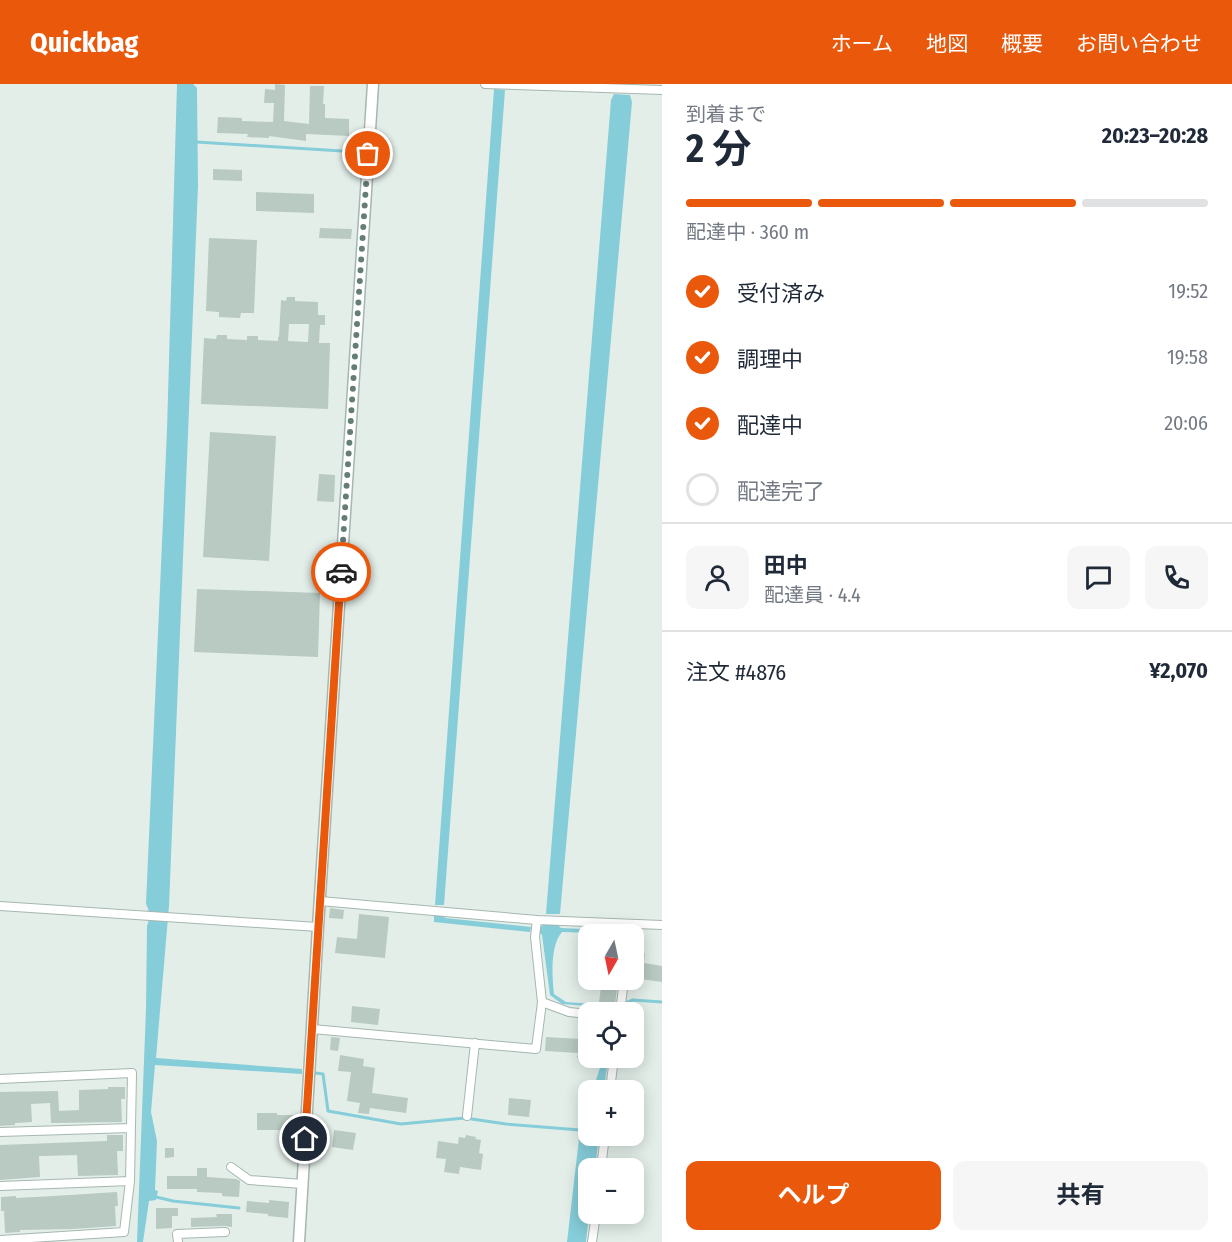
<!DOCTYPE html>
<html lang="ja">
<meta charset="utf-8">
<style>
body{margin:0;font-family:"Fira Sans Condensed","Noto Sans JP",sans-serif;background:#f6f6f7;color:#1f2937;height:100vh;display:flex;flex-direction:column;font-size:22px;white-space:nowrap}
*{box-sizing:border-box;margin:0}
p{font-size:20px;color:#747a83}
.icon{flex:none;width:33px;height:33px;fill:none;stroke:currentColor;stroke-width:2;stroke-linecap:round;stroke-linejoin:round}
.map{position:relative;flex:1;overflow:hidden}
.sheet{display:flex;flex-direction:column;background:#fff;width:570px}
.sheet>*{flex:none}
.needle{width:39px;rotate:189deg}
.buttons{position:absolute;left:578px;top:840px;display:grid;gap:12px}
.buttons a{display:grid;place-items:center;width:66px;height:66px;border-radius:12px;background:#fff;box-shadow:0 3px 15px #0003;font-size:30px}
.pin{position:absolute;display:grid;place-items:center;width:51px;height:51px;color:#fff;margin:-26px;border:3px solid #fff;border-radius:50%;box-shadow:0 2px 6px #0007}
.courier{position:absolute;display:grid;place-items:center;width:60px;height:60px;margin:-30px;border:4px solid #ea580c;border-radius:50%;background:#fff;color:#222;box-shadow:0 2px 8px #0007}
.overview em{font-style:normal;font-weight:700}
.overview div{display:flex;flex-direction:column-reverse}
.overview{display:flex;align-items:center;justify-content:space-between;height:102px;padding:0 24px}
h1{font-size:39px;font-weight:700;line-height:45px}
.bar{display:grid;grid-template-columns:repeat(4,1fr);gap:9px 6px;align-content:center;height:72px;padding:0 24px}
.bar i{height:8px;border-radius:4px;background:#e0e1e3}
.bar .current{background:#ea580c}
.bar p{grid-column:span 4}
.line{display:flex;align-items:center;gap:15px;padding:0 24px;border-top:2px solid #e0e1e3}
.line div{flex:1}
.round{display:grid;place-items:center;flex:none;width:63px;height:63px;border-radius:12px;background:#f6f6f7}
ol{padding:0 24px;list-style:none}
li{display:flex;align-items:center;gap:18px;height:66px}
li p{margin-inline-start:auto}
li .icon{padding:6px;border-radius:50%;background:#ea580c;color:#fff;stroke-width:4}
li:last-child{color:#747a83}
li i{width:33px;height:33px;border:3px solid #e0e1e3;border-radius:50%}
.button{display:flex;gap:12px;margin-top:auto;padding:12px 24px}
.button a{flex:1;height:69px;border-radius:12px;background:#ea580c;color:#fff;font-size:24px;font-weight:700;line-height:69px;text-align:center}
.button a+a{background:#f6f6f7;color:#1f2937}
header{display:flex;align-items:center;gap:36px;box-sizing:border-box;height:84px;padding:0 30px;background:#ea580c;color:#fff}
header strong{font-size:28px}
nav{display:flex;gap:33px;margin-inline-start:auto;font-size:21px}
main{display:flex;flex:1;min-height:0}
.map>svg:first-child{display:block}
.water{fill:#85cdd9}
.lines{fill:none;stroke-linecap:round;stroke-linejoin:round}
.stream{stroke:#85cdd9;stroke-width:3}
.building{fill:#b8cac2;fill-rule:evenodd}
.minor-casing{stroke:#a5b7b0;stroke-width:10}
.tertiary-casing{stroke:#a5b7b0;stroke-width:13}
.minor{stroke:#fff;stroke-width:8}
.tertiary{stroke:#fff;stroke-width:10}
.done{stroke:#647e76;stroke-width:6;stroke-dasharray:0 10.8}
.route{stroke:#ea580c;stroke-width:8}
</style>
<header>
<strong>Quickbag</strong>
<nav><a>ホーム</a><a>地図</a><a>概要</a><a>お問い合わせ</a></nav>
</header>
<main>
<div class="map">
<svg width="662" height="1158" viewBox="0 0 662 1158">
<rect width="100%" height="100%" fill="#e3eee9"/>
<path class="water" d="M177,0H193L197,4L198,102L169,822L156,974L302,985V990L155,981L151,1028L157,1057L155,1106L158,1107L156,1116L149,1117L143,1158H137L146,925L147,842C150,834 150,828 146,820L167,346Z
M494,5L505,6L444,821H435Z
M614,10L630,11L632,18L560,830H546L611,16Z
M434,830L444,831L445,834L531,843L530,848L434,838Z
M545,840L558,841L561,844L629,847L628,850L562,848C550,862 552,892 554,910L566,918L617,922L616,926L614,928H605L588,922L562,920L550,911L542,851L539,848L540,843Z
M603,974H608L604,1006H593Z
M588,1022V1052H599L595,1084H588V1130H589L586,1158H567L580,1046Z"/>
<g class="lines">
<path class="stream" d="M197,58L358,68
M626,919L633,916L662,918
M315,989L323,990L328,1027L401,1040L465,1034L506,1040L580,1046
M156,1113L173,1117L239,1124"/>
</g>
<path class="building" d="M275,0L285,1L284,37L309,40L310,2H324L323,20H325V34L349,35V52L306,50V57L269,52V54L247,53L248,50L217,49L218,33L242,34V37L273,38L274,19H264L265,5L275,6Z
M213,85L242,86V97L213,96Z
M256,108L314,110V129L256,127Z
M320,144L352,145L351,155L319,154Z
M209,154L257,156L254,229H241L240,234L219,233V228L206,227Z
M287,213H295V217L318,218V231H325V241H320L319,259H330L328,325L201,320L204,254L216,255L217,251H227V255L247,256V252H258V256L278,257V253H279L281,216L286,217ZM289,240H309L308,258L288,257Z
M210,348L276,352L269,477L203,473Z
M319,390L335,391L334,418L317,417Z
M197,505L320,509L318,573L194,568Z
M330,824L344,826L343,835L329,834Z
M359,830L389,833L385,874L335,869L337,853L357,855Z
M633,867L645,869L644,879L662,882V898L633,894Z
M582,896H618L615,921L599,918L601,903L582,901Z
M352,922L380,925L378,941L351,938Z
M583,936L588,937V975L577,974L578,969L545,967L546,953L580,955Z
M331,953L340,954L338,967L330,966Z
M340,971L364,975L363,982L375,984L372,1009L408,1014L406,1029L370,1024L369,1030L358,1029L360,1019L347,1017L351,988L338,987Z
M108,1003H125V1015H121L122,1038L51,1039L50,1019L31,1020L32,1038L15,1039V1041L0,1042V1008L58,1007L59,1027L79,1026V1006L108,1005Z
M509,1014L531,1016L529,1033L508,1031Z
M257,1029H277V1031H298V1041H291V1056H282V1046H257Z
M334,1046L356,1049L353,1066L332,1063Z
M107,1051H123V1067H117L118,1091L78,1092L77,1071L42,1072H39L40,1093L0,1096V1061L107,1057Z
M466,1051L476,1053L475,1055L481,1056L479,1069L483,1070L481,1086L460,1083L459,1090L444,1088L446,1075L436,1074L438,1057L458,1060L459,1053L465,1054Z
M165,1064H174V1073L165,1074Z
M197,1084H207V1093L236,1095L240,1097L239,1113L222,1112V1109L197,1108V1105H167V1092H197Z
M117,1108L118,1122H115L116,1142L73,1145L20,1146V1148L5,1149L4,1127H1V1113L16,1112V1114L54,1112Z
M269,1116L289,1118L288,1134L268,1132V1130L246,1128L247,1117L269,1119Z
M156,1124H178V1132H172V1144L156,1145Z
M216,1130H232V1143L225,1142L191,1143V1134L217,1133Z"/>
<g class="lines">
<g class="minor-casing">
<path id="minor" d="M485,0L662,6
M320,817L537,836L662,841
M0,822L318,843
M630,850L632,840
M542,918L569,928L588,930
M620,928L624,896
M312,945L536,965L542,918L535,853L537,836
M0,995L132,989L130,1097L124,1148L0,1156
M610,1006L614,974
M467,1032L475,959
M0,1048L131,1044
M231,1083L249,1096L303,1100
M601,1084L605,1052
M0,1102L130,1097
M178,1158L177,1150L225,1148
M592,1158L596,1130"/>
</g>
<g class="tertiary-casing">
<path id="tertiary" d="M299,1158L318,843L373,0"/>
</g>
<use href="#minor" class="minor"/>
<use href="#tertiary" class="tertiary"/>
</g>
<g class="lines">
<path class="done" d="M341,488L368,70"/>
<path class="route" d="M305,1055L341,488"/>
</g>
</svg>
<div class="buttons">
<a><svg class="needle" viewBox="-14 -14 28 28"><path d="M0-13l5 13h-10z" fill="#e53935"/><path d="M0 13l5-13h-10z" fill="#747a83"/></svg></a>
<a><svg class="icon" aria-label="locate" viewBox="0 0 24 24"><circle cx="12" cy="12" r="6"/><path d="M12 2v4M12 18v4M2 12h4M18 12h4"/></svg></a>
<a>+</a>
<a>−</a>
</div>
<div class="pin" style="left:368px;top:70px;background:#ea580c"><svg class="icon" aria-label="bag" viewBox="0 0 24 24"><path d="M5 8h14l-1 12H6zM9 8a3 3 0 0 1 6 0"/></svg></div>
<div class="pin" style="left:305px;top:1055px;background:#1f2937"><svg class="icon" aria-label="home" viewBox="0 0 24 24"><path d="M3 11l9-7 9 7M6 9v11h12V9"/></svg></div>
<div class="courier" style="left:341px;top:488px"><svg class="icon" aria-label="car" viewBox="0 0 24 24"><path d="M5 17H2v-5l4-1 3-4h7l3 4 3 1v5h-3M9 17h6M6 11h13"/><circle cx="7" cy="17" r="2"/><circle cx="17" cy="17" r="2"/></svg></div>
</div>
<section class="sheet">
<div class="overview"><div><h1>2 分</h1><p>到着まで</p></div><em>20:23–20:28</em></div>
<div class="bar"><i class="current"></i><i class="current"></i><i class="current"></i><i></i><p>配達中 · 360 m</p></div>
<ol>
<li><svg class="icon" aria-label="check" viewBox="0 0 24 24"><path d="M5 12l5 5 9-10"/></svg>受付済み<p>19:52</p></li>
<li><svg class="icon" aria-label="check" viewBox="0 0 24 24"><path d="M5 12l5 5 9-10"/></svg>調理中<p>19:58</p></li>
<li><svg class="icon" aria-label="check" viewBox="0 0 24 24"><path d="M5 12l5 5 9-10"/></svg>配達中<p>20:06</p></li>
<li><i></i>配達完了</li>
</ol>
<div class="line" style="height:108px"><a class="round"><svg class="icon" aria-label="person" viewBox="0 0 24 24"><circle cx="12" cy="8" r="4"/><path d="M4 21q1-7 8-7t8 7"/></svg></a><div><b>田中</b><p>配達員 · 4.4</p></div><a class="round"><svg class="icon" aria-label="chat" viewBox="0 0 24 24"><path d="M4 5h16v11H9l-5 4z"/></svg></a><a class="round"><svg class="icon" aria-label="phone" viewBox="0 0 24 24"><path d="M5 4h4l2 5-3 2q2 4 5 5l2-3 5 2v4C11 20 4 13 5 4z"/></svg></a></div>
<div class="line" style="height:78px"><div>注文 #4876</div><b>¥2,070</b></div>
<div class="button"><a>ヘルプ</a><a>共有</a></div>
</section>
</main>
